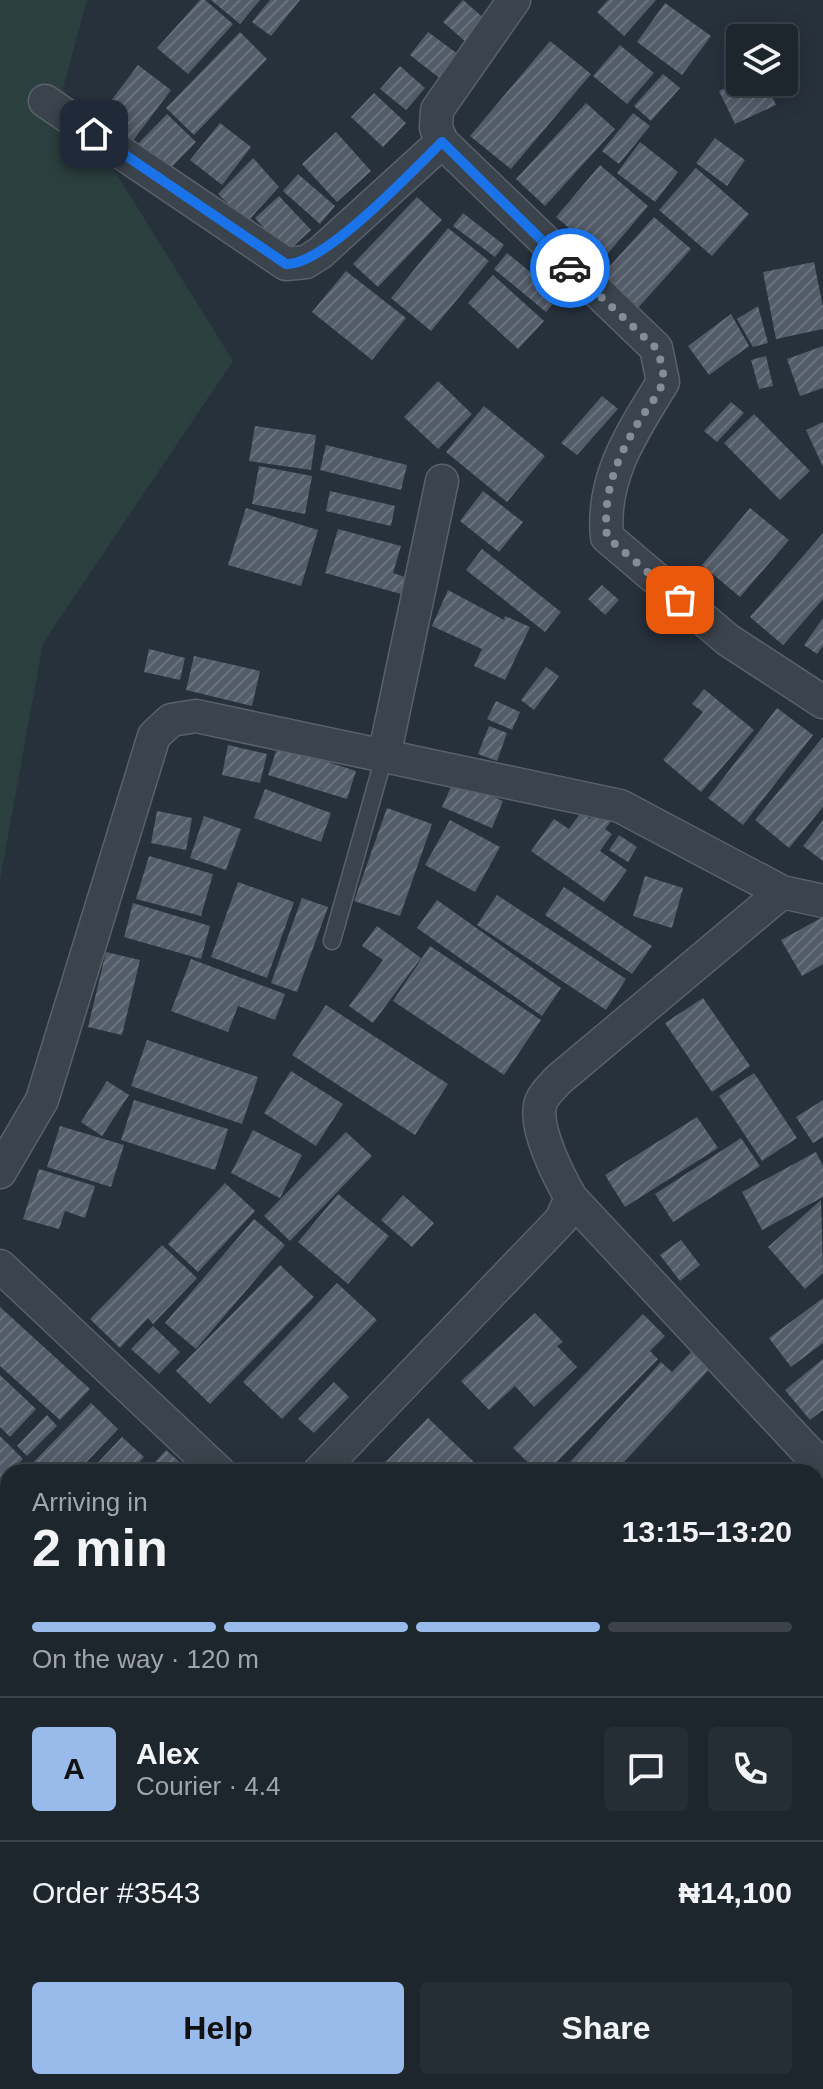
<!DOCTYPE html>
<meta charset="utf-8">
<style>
body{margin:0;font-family:Arial,sans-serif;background:#252d35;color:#f1f3f6;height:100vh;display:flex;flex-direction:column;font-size:30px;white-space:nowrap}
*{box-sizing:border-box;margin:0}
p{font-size:26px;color:#a0a5aa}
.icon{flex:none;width:44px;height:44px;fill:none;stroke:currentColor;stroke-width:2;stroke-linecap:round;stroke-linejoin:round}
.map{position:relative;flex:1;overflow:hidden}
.details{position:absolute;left:0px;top:1464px;width:824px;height:626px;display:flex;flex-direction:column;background:#1d252d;border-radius:24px 24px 0 0;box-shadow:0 4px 20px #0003,0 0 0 2px #3b4249}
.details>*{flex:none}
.fabs{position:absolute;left:726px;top:24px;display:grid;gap:16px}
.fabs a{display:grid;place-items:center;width:72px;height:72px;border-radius:8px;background:#1d252d;box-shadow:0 4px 20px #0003,0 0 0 2px #3b4249;font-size:40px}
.pin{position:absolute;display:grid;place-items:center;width:68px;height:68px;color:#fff;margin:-34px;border-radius:16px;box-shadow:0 4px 12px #0006}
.courier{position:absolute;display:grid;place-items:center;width:80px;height:80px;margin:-40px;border:6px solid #1a73e8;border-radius:50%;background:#fff;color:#222;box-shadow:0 2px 10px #0007}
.overview em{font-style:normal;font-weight:600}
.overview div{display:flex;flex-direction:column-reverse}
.overview{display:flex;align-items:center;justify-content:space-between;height:136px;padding:0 32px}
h1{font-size:52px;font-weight:600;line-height:60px}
.bar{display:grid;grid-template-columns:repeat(4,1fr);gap:12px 8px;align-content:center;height:96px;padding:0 32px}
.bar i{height:10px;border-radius:6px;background:#3b4249}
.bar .current{background:#98bbeb}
.bar p{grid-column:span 4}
.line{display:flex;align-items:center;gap:20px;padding:0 32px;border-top:2px solid #3b4249}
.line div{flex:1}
.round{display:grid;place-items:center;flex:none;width:84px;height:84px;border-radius:8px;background:#252d35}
.action{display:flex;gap:16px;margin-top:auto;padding:16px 32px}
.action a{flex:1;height:92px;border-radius:8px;background:#98bbeb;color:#111;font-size:32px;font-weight:600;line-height:92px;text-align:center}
.action a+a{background:#252d35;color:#f1f3f6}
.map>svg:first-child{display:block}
.grass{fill:#2c3f3f}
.building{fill:url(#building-hatch)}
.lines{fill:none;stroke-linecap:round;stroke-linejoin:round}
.lane-casing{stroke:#59616a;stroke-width:19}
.street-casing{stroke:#59616a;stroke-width:35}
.lane{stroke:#3b434c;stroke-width:16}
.street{stroke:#3b434c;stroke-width:32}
.done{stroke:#858d96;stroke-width:8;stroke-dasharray:0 14.4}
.route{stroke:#1a73e8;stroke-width:10}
</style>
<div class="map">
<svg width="823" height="2089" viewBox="0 0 823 2089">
<defs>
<pattern id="building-hatch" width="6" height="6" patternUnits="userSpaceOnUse" patternTransform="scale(2)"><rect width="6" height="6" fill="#535c69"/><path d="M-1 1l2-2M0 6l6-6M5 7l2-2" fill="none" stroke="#6a727d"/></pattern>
</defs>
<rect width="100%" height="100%" fill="#27313c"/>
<path class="grass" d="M0,0H87L63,88L233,361L43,643L0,880Z"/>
<path class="building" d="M200,0H205L233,24L188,74L157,48Z
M211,0H260L240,24Z
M270,0H300L271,36L252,22Z
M463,0L486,20L466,42L443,22Z
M608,0H656L624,36L597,12Z
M665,3L711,36L682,75L637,42Z
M240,32L267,59L194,135L166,108Z
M428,32L466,60L447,84L410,55Z
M550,41L591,74L511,169L470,136Z
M620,45L654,73L627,104L593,76Z
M138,65L171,90L129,146L95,122Z
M400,66L425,88L406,110L380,89Z
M663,74L680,88L651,121L634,106Z
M740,81L765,82L776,105L735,124L719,91Z
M374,93L406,123L383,147L351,117Z
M586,103L615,129L545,206L516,179Z
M633,113L650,126L619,164L602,151Z
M167,114L196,142L162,177L133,149Z
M220,123L251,147L222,185L190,160Z
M336,132L371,171L337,202L302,164Z
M715,138L745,160L727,186L696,163Z
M640,142L678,172L655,202L617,173Z
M253,158L279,187L247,222L218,194Z
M600,165L648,206L604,258L556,217Z
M696,168L749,214L712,256L659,210Z
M298,174L335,206L320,224L283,191Z
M279,196L311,230L286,253L255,218Z
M417,197L442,220L378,287L353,264Z
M463,213L504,245L495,257L453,226Z
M654,217L691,249L637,309L600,277Z
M448,228L489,261L431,331L391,298Z
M507,253L560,296L546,312L494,269Z
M814,262L823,307V329L776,339L763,272Z
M346,271L406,318L372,360L312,312Z
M493,275L544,321L518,349L468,303Z
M758,306L768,343L753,347L737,319Z
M731,314L749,346L709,375L688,346Z
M823,346V388L800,396L787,359Z
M766,356L773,386L759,389L751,360Z
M438,381L472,414L438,449L404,417Z
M602,396L618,409L577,455L561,443Z
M731,402L744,413L717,442L704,431Z
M484,406L545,456L507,502L446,452Z
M754,414L810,471L780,500L724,443Z
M823,422V467L806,430Z
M255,426L316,435L311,470L249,461Z
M326,445L407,465L401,490L320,470Z
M259,466L312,476L305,514L252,504Z
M330,491L395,506L391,526L326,511Z
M483,491L523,522L499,552L460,521Z
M246,508L318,530L301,586L228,565Z
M750,508L789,540L740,597L702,565Z
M338,529L401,546L393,573L405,577L401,594L325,573Z
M823,533V599L783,645L750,617Z
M482,549L561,612L545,632L466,570Z
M602,585L619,600L605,615L588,599Z
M448,590L504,620L505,616L530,627L505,680L474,666L482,649L432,626Z
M823,618V646L817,654L804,645Z
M149,649L185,658L180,680L144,672Z
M194,656L260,671L252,706L186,690Z
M546,667L559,676L534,710L521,700Z
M704,689L754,730L701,792L663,760L703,712L692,704Z
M496,701L520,712L512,730L487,719Z
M777,708L813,735L743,825L708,798Z
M489,726L507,733L497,761L478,754Z
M823,737V807L789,848L755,820Z
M228,745L267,754L260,783L222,775Z
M278,746L356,771L347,799L268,775Z
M454,780L503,801L492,828L442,807Z
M265,789L331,813L321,842L254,818Z
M599,807L614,817L605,829L612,834L600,851L627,870L604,902L531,851L554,819L569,829L581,812L590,819Z
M387,808L432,824L400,916L354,901Z
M157,811L192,818L186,850L151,843Z
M204,816L241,829L226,870L190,858Z
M450,820L500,847L475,892L425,865Z
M823,820V861L803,846Z
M619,835L637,847L628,862L609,850Z
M149,856L213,874L201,916L136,899Z
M645,876L683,888L672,928L633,916Z
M238,882L294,902L267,978L211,957Z
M564,887L652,946L632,974L545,915Z
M497,895L626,979L606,1010L477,925Z
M302,898L328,907L297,992L271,983Z
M437,900L561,988L542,1016L417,928Z
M133,903L210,926L201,959L124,937Z
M823,917V964L802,976L781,940Z
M377,926L421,958L373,1023L349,1006L383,960L362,946Z
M430,946L541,1020L504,1075L393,1001Z
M106,952L140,960L122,1035L88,1027Z
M191,959L285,994L275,1020L238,1006L228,1032L171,1011Z
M703,998L750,1066L712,1092L665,1023Z
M326,1005L448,1084L415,1135L292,1055Z
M147,1040L258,1077L242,1124L131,1086Z
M291,1071L343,1104L316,1146L264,1113Z
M754,1073L797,1138L762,1161L719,1096Z
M107,1081L129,1095L102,1136L81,1122Z
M134,1100L228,1129L215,1170L121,1140Z
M823,1100V1137L813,1143L796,1117Z
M697,1117L718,1148L625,1207L605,1175Z
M60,1126L124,1145L111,1187L47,1167Z
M253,1130L302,1155L280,1198L231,1173Z
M346,1132L372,1156L290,1241L264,1216Z
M741,1138L760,1166L673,1222L655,1194Z
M816,1152L823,1166V1197L762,1230L742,1192Z
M39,1169L95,1186L85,1218L65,1211L59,1229L23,1219Z
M225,1183L255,1211L198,1272L168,1244Z
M338,1194L389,1236L348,1284L298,1242Z
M403,1195L434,1223L412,1247L381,1220Z
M821,1200L823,1273L805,1289L768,1247Z
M254,1219L285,1245L196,1349L165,1323Z
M681,1240L700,1265L680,1281L660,1255Z
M162,1245L197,1278L153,1324L148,1318L120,1348L90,1319Z
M280,1265L314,1297L210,1404L176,1371Z
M337,1283L377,1320L282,1419L243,1382Z
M823,1298V1343L791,1367L769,1338Z
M0,1307L90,1389L60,1420L0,1366Z
M535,1313L563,1342L557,1346L577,1367L534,1407L515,1386L489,1410L461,1381Z
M643,1314L665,1336L650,1351L658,1359L547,1472H538L513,1448Z
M153,1326L180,1352L159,1374L131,1349Z
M694,1349L713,1365L615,1472H561L661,1362L672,1372Z
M823,1359V1410L810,1420L785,1390Z
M0,1375L36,1409L10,1437L0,1427Z
M334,1382L349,1397L314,1433L298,1419Z
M91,1403L118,1429L77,1472H24Z
M47,1415L57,1426L27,1456L17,1446Z
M428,1418L474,1462L464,1472H376Z
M0,1436L23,1459L0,1483Z
M122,1437L144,1457L130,1472H89Z
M166,1450L191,1472H146Z
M816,1485L823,1492V1519L816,1527Z
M0,1506L8,1513V1557L0,1550Z
M823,1531V1603L816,1610V1538Z
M0,1558L8,1565V1618L0,1611Z
M8,1649V1681L0,1674V1658Z
M0,1685L8,1692V1734L0,1743Z
M816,1747L823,1754V1769L816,1776Z
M0,1883L8,1891V1899L0,1907Z
M8,1975V2001L0,1994V1983Z
M816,2068L823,2075V2089H806L798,2082H816Z
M28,2082H103L110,2089H22Z
M552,2082H573L581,2089H545Z
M589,2082H631L639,2089H597Z"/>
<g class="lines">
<g class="lane-casing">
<path id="lane" d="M332,941L384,757"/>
</g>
<g class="street-casing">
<path id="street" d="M514,0L437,110L436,128L442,142L656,348L663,382C633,431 601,477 607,537L728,640L823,702
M45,101L286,264L306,262L320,253L442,142
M384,757L442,481
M782,892L558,1080C552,1087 541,1097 540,1106C535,1130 559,1177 571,1198L823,1468
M0,1172L42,1100L154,736L171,720L196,716L620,806L782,892L823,901
M0,1266L219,1472
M319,1472L561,1220L571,1198
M0,1795L8,1787
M0,1829L8,1837
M816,2033L823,2041
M241,2082L247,2089"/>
</g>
<use href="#lane" class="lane"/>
<use href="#street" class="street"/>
</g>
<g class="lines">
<path class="done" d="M570,268L656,348C660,358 664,368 663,379C662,391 648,407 641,418C618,455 602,492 607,537L680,600"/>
<path class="route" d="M94,134L286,264C324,266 412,171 442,142L570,268"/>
</g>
</svg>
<div class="fabs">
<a><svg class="icon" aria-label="layers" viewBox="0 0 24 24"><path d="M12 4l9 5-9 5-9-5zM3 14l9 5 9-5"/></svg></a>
</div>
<div class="pin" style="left:680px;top:600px;background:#ea580c"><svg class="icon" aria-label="bag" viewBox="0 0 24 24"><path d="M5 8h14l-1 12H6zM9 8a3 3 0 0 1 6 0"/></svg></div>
<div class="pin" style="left:94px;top:134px;background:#1f2937"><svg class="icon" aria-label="home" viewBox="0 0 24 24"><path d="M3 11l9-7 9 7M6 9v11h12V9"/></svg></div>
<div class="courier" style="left:570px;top:268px"><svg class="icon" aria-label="car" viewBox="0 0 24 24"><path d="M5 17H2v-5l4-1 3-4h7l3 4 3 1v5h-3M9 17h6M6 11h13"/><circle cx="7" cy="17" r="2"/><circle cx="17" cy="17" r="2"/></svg></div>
<section class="details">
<div class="overview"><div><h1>2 min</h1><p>Arriving in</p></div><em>13:15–13:20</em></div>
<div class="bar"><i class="current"></i><i class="current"></i><i class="current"></i><i></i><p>On the way · 120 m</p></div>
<div class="line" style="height:144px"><b class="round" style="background:#98bbeb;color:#111">A</b><div><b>Alex</b><p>Courier · 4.4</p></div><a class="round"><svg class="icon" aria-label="chat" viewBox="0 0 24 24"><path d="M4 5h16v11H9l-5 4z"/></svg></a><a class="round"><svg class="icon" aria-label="phone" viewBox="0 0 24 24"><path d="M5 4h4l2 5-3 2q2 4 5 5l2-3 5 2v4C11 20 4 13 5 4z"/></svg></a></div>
<div class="line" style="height:104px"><div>Order #3543</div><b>₦14,100</b></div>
<div class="action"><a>Help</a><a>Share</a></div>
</section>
</div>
